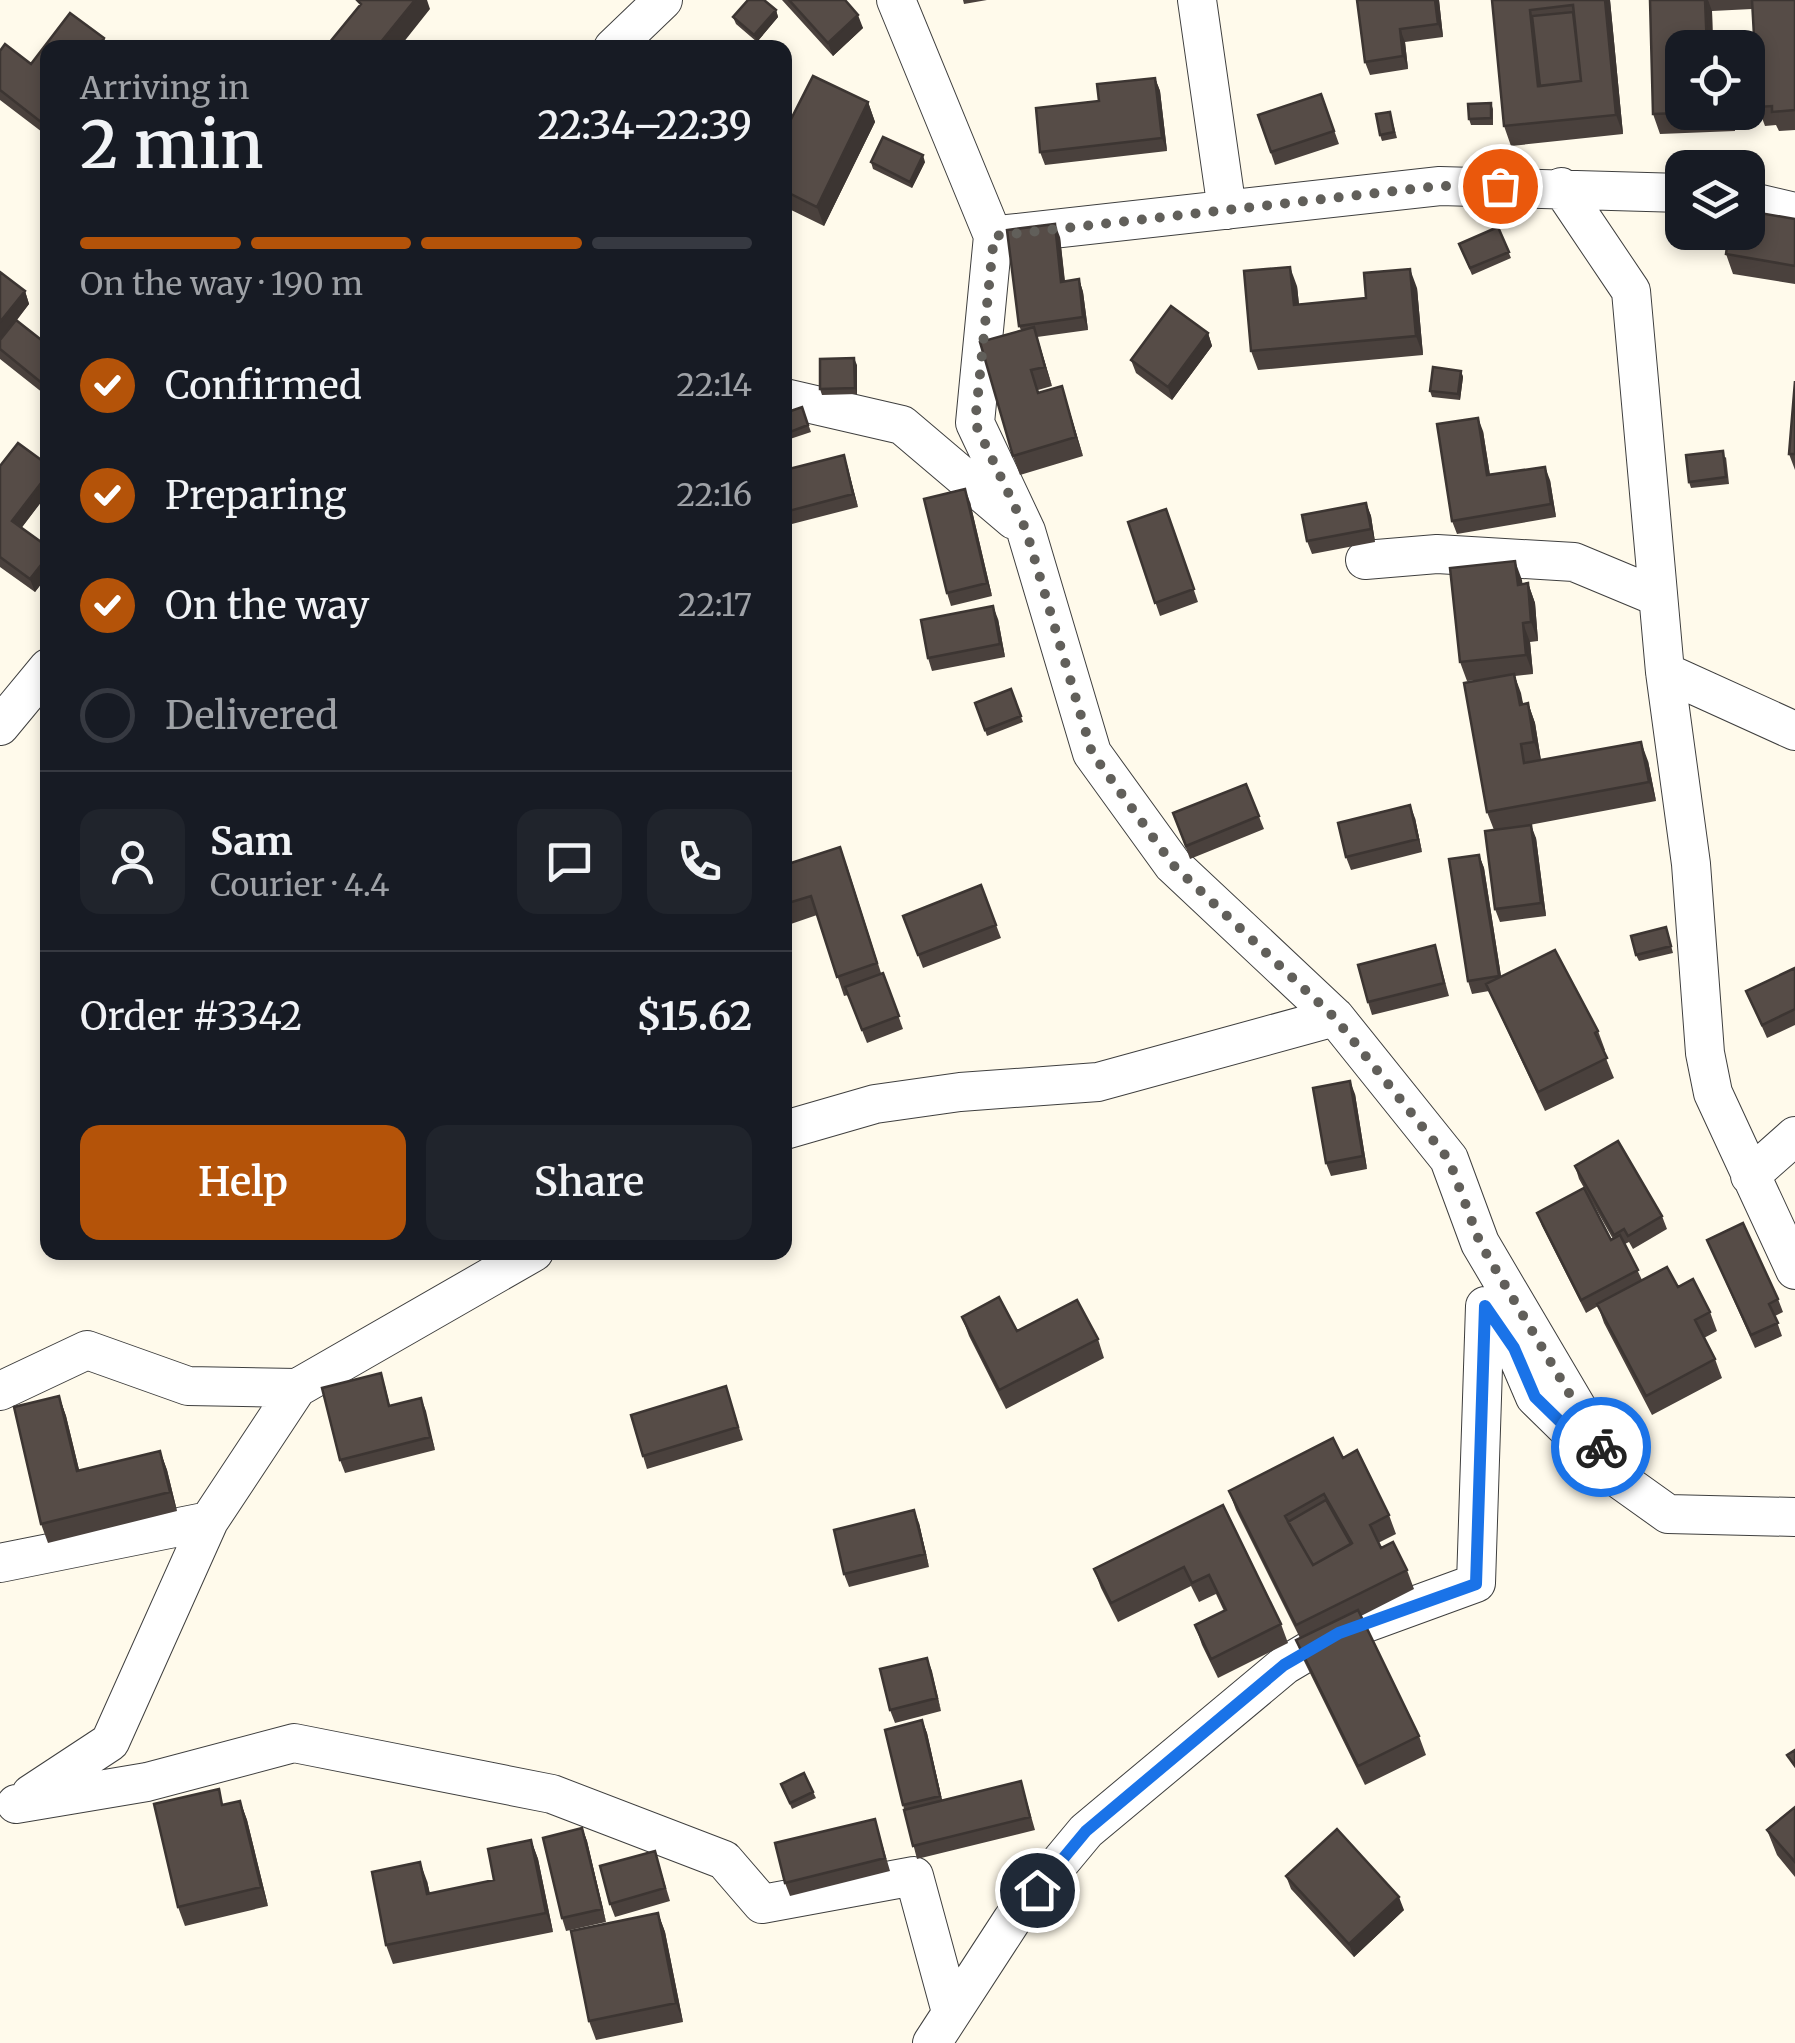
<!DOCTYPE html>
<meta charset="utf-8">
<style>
body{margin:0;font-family:Merriweather,serif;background:#20242c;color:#f1f3f6;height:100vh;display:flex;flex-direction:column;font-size:38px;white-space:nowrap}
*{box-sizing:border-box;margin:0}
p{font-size:32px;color:#9ea1a6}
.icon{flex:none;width:55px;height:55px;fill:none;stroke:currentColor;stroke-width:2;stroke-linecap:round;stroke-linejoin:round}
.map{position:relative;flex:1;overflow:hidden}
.drawer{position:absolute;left:40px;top:40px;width:752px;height:1220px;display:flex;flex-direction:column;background:#171b24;border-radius:20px;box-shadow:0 5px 15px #0003}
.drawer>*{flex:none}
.tools{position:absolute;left:1665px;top:30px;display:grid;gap:20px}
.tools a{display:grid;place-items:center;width:100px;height:100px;border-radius:20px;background:#171b24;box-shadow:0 5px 15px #0003;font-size:50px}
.pin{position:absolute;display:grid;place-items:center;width:85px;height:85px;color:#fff;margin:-42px;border:5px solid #fff;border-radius:50%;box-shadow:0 2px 10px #0007}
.courier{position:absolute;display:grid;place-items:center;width:100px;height:100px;margin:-50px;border:8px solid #1a73e8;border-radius:50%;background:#fff;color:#222;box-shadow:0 2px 12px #0007}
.overview em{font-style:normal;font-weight:600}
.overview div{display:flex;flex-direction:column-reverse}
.overview{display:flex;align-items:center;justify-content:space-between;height:170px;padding:0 40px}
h1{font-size:65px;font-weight:600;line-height:75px}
.bar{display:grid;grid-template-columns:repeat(4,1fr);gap:15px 10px;align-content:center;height:120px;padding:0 40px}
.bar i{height:12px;border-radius:8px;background:#363941}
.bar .current{background:#b45309}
.bar p{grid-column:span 4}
.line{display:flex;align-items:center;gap:25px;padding:0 40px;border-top:2px solid #363941}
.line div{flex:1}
.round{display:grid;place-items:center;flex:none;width:105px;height:105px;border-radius:20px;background:#20242c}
ol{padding:0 40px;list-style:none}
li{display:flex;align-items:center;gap:30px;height:110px}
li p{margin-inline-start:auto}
li .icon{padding:10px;border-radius:50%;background:#b45309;color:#fff;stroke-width:4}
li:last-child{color:#9ea1a6}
li i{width:55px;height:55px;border:5px solid #363941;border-radius:50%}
.button{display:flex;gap:20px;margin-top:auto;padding:20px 40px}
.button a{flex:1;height:115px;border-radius:20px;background:#b45309;color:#fff;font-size:40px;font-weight:600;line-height:115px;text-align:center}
.button a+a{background:#20242c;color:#f1f3f6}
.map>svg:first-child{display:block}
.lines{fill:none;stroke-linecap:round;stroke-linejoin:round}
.minor-casing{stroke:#3f3f3f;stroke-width:40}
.minor{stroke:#fff;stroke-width:38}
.wall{fill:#4a413d}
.shaded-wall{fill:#3c3532}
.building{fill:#564c47;stroke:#3c3532;stroke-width:2.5;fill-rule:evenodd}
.done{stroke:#615f5a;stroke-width:10;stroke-dasharray:0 18}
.route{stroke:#1a73e8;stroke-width:12}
</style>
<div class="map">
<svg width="1795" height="2043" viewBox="0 0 1795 2043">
<rect width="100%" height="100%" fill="#fffaeb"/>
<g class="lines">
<g class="minor-casing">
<path id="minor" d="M896,0L993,236L975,423L1026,531L1092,753L1173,865L1335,1017L1449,1159L1480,1243L1619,1479L1668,1514L1795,1517
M1197,0L1227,210
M613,48L663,0
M1561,187L1631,291L1665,672L1691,864L1705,1053L1713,1093L1795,1270
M1748,201L1795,212
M1008,234L1440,186L1682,193
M785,398L902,425L1014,520
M1365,560L1437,554L1574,562L1658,597
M1665,672L1795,731
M0,726L48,668
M785,1130L875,1104L960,1092L1098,1082L1335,1017
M1750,1176L1795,1136
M0,1391L87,1350L188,1386L297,1388
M0,1563L209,1521L297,1388L534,1252
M31,1794L110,1742L209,1521
M16,1804L147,1782L294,1743L552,1794L724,1860L762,1904L914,1876L951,2012
M932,2043L1012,1920L1086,1831L1285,1665L1339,1633L1476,1583L1485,1306L1514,1348L1535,1397L1585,1446"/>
</g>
<use href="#minor" class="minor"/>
</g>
<path class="wall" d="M782,0H845L863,28L833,56Z
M963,0H987L964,4Z
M1357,0H1439L1443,37L1405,42L1408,69L1370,75L1365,62Z
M1492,0H1610L1623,134L1511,146L1504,126Z
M1650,0H1795V130L1779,131L1776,125L1765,126L1758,107L1752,9L1712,11L1713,48H1682L1734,112L1735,131L1660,134L1653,114Z
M776,10L778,17L757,42L736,24L733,17Z
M0,51L31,64L46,135L0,100Z
M1155,78L1160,91L1167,151L1045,165L1040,152L1099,101Z
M1321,94L1339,144L1275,165L1258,115Z
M868,102L875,122L824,226L785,207V131Z
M1491,103L1493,109V125H1471L1469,119Z
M1390,112L1397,138L1382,141L1380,135Z
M871,162H925L912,188L873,169Z
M1795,219V284L1733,274L1726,254Z
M1498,227L1511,258L1472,275L1459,244Z
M1693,232H1718L1716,249L1694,246L1692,240Z
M1060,237L1065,281L1079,279L1083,292L1088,330L1037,337L1052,386L1038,390L1039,393L1062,386L1083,456L1020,475L1013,456L1021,330L1019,326Z
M0,272L25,291L29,304L17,320L44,342L48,338V397L0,359Z
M1297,286L1299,304L1366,298L1417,288L1423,355L1258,370L1251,351Z
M1208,333L1212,346L1172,400L1136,373L1131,360Z
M857,365V394L822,395L820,389Z
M1461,371L1463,377L1460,400L1432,397L1430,391Z
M1795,381V470L1789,454Z
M802,407L811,432L787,440L785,434Z
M1483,431L1490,475L1550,480L1556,517L1457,534L1452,521Z
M844,455L858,507L788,525L785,517V470Z
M1726,457L1729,484L1691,488L1689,482Z
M48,465V493L21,528L48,547V575L35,592L0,567V466Z
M970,502L992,596L951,606L947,593Z
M1366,503L1371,516L1375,542L1312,554L1307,541Z
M1166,509L1198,602L1160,616L1128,522Z
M1522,580V584L1528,583L1535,603L1538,641L1530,642L1533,674L1515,676L1523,704L1528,703L1535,723L1541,760L1648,761L1656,801L1524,826L1536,838L1546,916L1500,922L1495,909L1494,830L1487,812L1482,680L1467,681L1460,662Z
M998,619L1005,657L932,671L928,658Z
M1011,689L1023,722L987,736L975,703Z
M1246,784L1264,829L1190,859L1173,813Z
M1415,818L1422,852L1351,870L1346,857Z
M1479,855L1484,868L1501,976L1598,1031L1605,1050L1603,1051L1614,1078L1545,1111L1489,991L1472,994L1468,981Z
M785,865L847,866L881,973H883L903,1029L867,1043L848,995L844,996L817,915L785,926Z
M981,885L1001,938L923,968L903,916Z
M1668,934L1673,953L1639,961L1636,955Z
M1435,945L1449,996L1372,1015L1368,1002Z
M1795,968V1025L1767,1038L1746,991Z
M1355,1094L1367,1169L1331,1176L1326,1163Z
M1575,1166L1662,1216L1667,1229L1633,1249L1629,1242L1625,1244L1642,1280L1678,1287L1710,1312L1717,1331L1704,1338L1715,1359L1722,1378L1652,1415L1604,1323L1598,1306L1586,1313L1542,1226L1537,1213L1611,1240L1613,1239L1579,1179Z
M1707,1240L1778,1299L1783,1312L1775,1316L1782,1336L1755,1348Z
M962,1317L1017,1331L1098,1339L1104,1358L1006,1409L969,1336Z
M385,1386L390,1406L421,1398L435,1450L345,1473L340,1460Z
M726,1386L743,1440L647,1469L643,1456Z
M59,1396L66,1416L79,1470L160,1451L167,1470L177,1511L48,1543L41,1524Z
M1343,1458L1389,1515L1396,1534L1378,1543L1381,1548L1407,1570L1414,1589L1361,1616L1419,1736L1426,1755L1365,1785L1303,1659L1296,1640L1300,1638L1236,1510L1229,1491Z
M1223,1505L1281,1624L1288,1643L1218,1678L1202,1645L1195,1625L1224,1611L1216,1594L1199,1602L1191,1586L1118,1622L1101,1588L1094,1569Z
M919,1523L929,1567L849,1587L844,1574Z
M927,1658L941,1711L895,1723L890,1710Z
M922,1720L927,1733L942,1800L1021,1781L1035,1830L917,1859L903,1805Z
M804,1773L816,1798L792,1809L781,1784Z
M240,1801L247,1820L268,1906L185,1926L178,1907L224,1805Z
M1795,1807V1877L1777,1855L1767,1830Z
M875,1819L890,1871L790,1896L785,1883Z
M582,1828L587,1841L606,1922L566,1931L562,1918Z
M531,1840L538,1859L553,1932L393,1964L386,1945L427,1881L430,1894L494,1880Z
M655,1851L670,1901L615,1917L610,1904Z
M1286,1876L1404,1910L1354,1957L1291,1889Z
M658,1913L665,1932L683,2022L596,2040L589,2021Z"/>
<path class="shaded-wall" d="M415,0H427L430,9L399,48H376Z
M1435,0H1439L1443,37L1438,24Z
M1605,0H1610L1623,134L1616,115Z
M1705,0H1708L1712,11L1713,48H1707Z
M776,10L778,17L757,42L754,35Z
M858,15L863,28L833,56L828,43Z
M1400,29L1405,42L1408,69L1403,56Z
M104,38L108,48H98Z
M1155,78L1160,91L1167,151L1162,138Z
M868,102L875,122L824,226L817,207Z
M1728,112H1734L1735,131Z
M48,114V133L46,135L41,122Z
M923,155L925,162L912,188L910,182Z
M1055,224L1060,237L1066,294L1061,282Z
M1715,232H1718L1716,249L1713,242Z
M1290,267L1297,286L1301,324L1294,305Z
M1410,269L1417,288L1423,355L1416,336Z
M1079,279L1083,292L1088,330L1083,317Z
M25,291L29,304L0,341V322Z
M1034,327L1040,346L1052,386L1045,367Z
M1208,333L1212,346L1172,400L1168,387Z
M854,358L857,365V394L855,388Z
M1461,371L1463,377L1460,400L1458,394Z
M1062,386L1083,456L1076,437Z
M1478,418L1483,431L1492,488L1487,475Z
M844,455L848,468L858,507L853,494Z
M1545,467L1550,480L1556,517L1551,504Z
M48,474V493L17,534L12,521Z
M965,489L970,502L992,596L987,583Z
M1366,503L1371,516L1375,542L1371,529Z
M48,556V575L35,592L30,579Z
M1515,561L1522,580L1525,604L1518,585Z
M1528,583L1535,603L1538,641L1531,622Z
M993,606L998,619L1005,657L1000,644Z
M1523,623L1530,642L1533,674L1526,655Z
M1514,674L1521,693L1527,724L1520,705Z
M1528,703L1535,723L1541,761L1534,742Z
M1641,742L1648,761L1656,801L1649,782Z
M1410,805L1415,818L1422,852L1418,839Z
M1531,825L1536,838L1546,916L1541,903Z
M1479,855L1484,868L1503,989L1499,976Z
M1350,1081L1355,1094L1367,1169L1363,1156Z
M59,1396L66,1416L84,1490L77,1471Z
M421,1398L426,1411L435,1450L430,1437Z
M160,1451L167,1470L177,1511L170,1492Z
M914,1510L919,1523L929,1567L925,1554Z
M927,1658L932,1671L941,1711L937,1698Z
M922,1720L927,1733L944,1809L940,1796Z
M240,1801L247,1820L268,1906L261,1887Z
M582,1828L587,1841L606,1922L602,1909Z
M531,1840L538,1859L553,1932L546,1913Z
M420,1862L427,1881L434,1913L427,1894Z
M1399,1897L1404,1910L1354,1957L1349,1944Z
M658,1913L665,1932L683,2022L676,2003Z"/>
<path class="building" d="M357,0H415L376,48H325L361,4Z
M748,0H764L776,10L754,35L733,17Z
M789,0H845L858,15L828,43Z
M1357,0H1435L1438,24L1400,29L1403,56L1365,62Z
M1492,0H1605L1616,115L1504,126ZM1573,5L1581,81L1538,86L1530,10Z
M1650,0H1705L1707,48H1682V112H1709L1653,114Z
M1752,0H1795V110L1772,112V106L1758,107Z
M1573,12L1581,81L1540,86L1532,16Z
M70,13L104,38L98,48H48V114L41,122L0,90V51L5,44L31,64Z
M813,76L868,102L817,207L785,191V131Z
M1155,78L1162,138L1040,152L1036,108L1099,101L1097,84Z
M1321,94L1334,131L1271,152L1258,115Z
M1491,103V118L1469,119L1468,104Z
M1390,112L1394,132L1380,135L1376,114Z
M883,137L923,155L910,182L871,162Z
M1748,211L1795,219V266L1726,254L1729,232H1748Z
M1055,224L1061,282L1079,279L1083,317L1019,326L1007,230Z
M1498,227L1509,252L1470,268L1459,244Z
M1693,232H1715L1713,242L1692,240Z
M1290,267L1294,305L1366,298L1364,273L1410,269L1416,336L1251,351L1244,271Z
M0,272L25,291L0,322Z
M1171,306L1208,333L1168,387L1131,360Z
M16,320L44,342L48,338V388L0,349V340Z
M1034,327L1045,367L1031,370L1038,393L1062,386L1076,437L1013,456L980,342Z
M854,358L855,388L820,389V359Z
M1433,367L1461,371L1458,394L1430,391Z
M1795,381V454H1789Z
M802,407L808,425L785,434V413Z
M1478,418L1487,475L1545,467L1551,504L1452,521L1437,424Z
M18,443L48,465V474L12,521L48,547V556L30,579L0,557V466Z
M1723,451L1726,477L1689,482L1686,455Z
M844,455L853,494L785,512V470Z
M965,489L987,583L947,593L924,499Z
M1366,503L1371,529L1307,541L1302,515Z
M1166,509L1194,589L1155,603L1128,522Z
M1515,561L1518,585L1528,583L1531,622L1523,623L1526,655L1460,662L1450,568Z
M993,606L1000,644L928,658L921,620Z
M1514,674L1520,705L1528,703L1534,742L1521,744L1524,763L1641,742L1649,782L1487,812L1464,683Z
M1011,689L1021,716L985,730L975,703Z
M1246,784L1259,816L1186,846L1173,813Z
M1410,805L1418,839L1346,857L1338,823Z
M1531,825L1541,903L1495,909L1485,831Z
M840,847L877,963L837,977L811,896L785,904V865Z
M1479,855L1499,976L1468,981L1449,859Z
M981,885L996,925L918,955L903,916Z
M1666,927L1671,946L1636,955L1631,936Z
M1435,945L1444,983L1368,1002L1358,965Z
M1555,950L1598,1031L1595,1033L1607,1058L1538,1092L1486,984Z
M1795,968V1009L1762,1025L1746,991Z
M883,973L899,1016L862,1030L845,987Z
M1350,1081L1363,1156L1326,1163L1313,1088Z
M1618,1141L1662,1216L1628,1236L1624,1229L1614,1235L1575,1166Z
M1584,1188L1611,1240L1620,1235L1638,1270L1581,1300L1537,1213Z
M1743,1223L1778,1299L1769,1304L1778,1323L1751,1335L1707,1240Z
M1667,1267L1678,1287L1693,1279L1710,1312L1695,1320L1715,1359L1646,1396L1597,1304Z
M999,1297L1017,1331L1077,1300L1098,1339L999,1390L962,1317Z
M381,1373L389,1406L421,1398L430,1437L340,1460L322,1388Z
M726,1386L738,1427L643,1456L631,1415Z
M59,1396L77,1471L160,1451L170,1492L41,1524L14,1407Z
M1333,1438L1343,1458L1357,1450L1389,1515L1370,1525L1381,1548L1393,1542L1407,1570L1296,1625L1229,1491ZM1324,1494L1352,1543L1313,1565L1285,1516Z
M1326,1500L1351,1544L1313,1565L1288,1522Z
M1223,1505L1281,1624L1211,1659L1195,1625L1226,1610L1209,1575L1192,1583L1184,1567L1111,1603L1094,1569Z
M914,1510L925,1554L844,1574L834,1530Z
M1358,1610L1419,1736L1358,1766L1296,1640Z
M927,1658L937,1698L890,1710L880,1669Z
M922,1720L940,1796L903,1805L885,1730Z
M1795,1750V1766L1787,1755Z
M804,1773L813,1792L790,1803L781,1784Z
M1021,1781L1030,1817L913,1846L904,1810Z
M219,1789L222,1805L240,1801L261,1887L178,1907L154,1804Z
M1795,1807V1862L1767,1830Z
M875,1819L885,1858L785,1883L775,1843Z
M582,1828L602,1909L562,1918L543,1838Z
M1337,1829L1399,1897L1349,1944L1286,1876Z
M531,1840L546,1913L386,1945L372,1872L420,1862L427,1894L494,1880L488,1849Z
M655,1851L665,1888L610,1904L600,1866Z
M658,1913L676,2003L589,2021L571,1931Z"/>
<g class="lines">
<path class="done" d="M1500,186H1440L994,236L975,423L1026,530L1092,753L1173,865L1335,1018L1449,1160L1480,1243L1601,1447"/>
<path class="route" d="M1037,1890L1086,1831L1284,1665L1339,1633L1476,1584L1485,1306L1514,1348L1535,1397L1619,1479L1601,1447"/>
</g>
</svg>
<div class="tools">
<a><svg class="icon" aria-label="locate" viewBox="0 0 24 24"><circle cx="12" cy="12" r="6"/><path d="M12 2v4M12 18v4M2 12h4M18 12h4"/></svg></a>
<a><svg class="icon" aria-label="layers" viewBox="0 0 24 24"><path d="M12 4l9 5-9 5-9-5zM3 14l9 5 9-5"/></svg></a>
</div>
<div class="pin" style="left:1500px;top:186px;background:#ea580c"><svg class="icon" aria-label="bag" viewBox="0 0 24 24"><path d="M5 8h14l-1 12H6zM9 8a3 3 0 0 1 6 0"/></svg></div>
<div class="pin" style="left:1037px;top:1890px;background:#1f2937"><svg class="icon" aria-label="home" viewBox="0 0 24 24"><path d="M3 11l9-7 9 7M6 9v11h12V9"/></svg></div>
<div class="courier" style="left:1601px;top:1447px"><svg class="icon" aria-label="bike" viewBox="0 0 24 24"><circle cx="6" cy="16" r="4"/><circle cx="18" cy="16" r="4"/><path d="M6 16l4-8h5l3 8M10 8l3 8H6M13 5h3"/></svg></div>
<section class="drawer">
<div class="overview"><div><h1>2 min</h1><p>Arriving in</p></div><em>22:34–22:39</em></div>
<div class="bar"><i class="current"></i><i class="current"></i><i class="current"></i><i></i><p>On the way · 190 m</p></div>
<ol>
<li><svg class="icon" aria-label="check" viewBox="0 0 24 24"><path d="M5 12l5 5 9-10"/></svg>Confirmed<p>22:14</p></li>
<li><svg class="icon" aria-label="check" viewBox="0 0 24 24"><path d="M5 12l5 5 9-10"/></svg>Preparing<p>22:16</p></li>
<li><svg class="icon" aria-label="check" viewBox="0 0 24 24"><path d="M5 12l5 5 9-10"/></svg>On the way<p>22:17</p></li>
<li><i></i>Delivered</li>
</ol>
<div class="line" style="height:180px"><a class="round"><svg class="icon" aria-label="person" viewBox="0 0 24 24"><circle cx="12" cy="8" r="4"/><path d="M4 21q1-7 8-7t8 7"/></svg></a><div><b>Sam</b><p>Courier · 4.4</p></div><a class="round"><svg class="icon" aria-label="chat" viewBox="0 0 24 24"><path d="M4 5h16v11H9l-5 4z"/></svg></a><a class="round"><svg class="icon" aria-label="phone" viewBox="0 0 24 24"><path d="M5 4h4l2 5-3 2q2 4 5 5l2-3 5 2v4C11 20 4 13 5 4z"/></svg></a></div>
<div class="line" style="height:130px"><div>Order #3342</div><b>$15.62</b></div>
<div class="button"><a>Help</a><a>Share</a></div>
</section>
</div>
